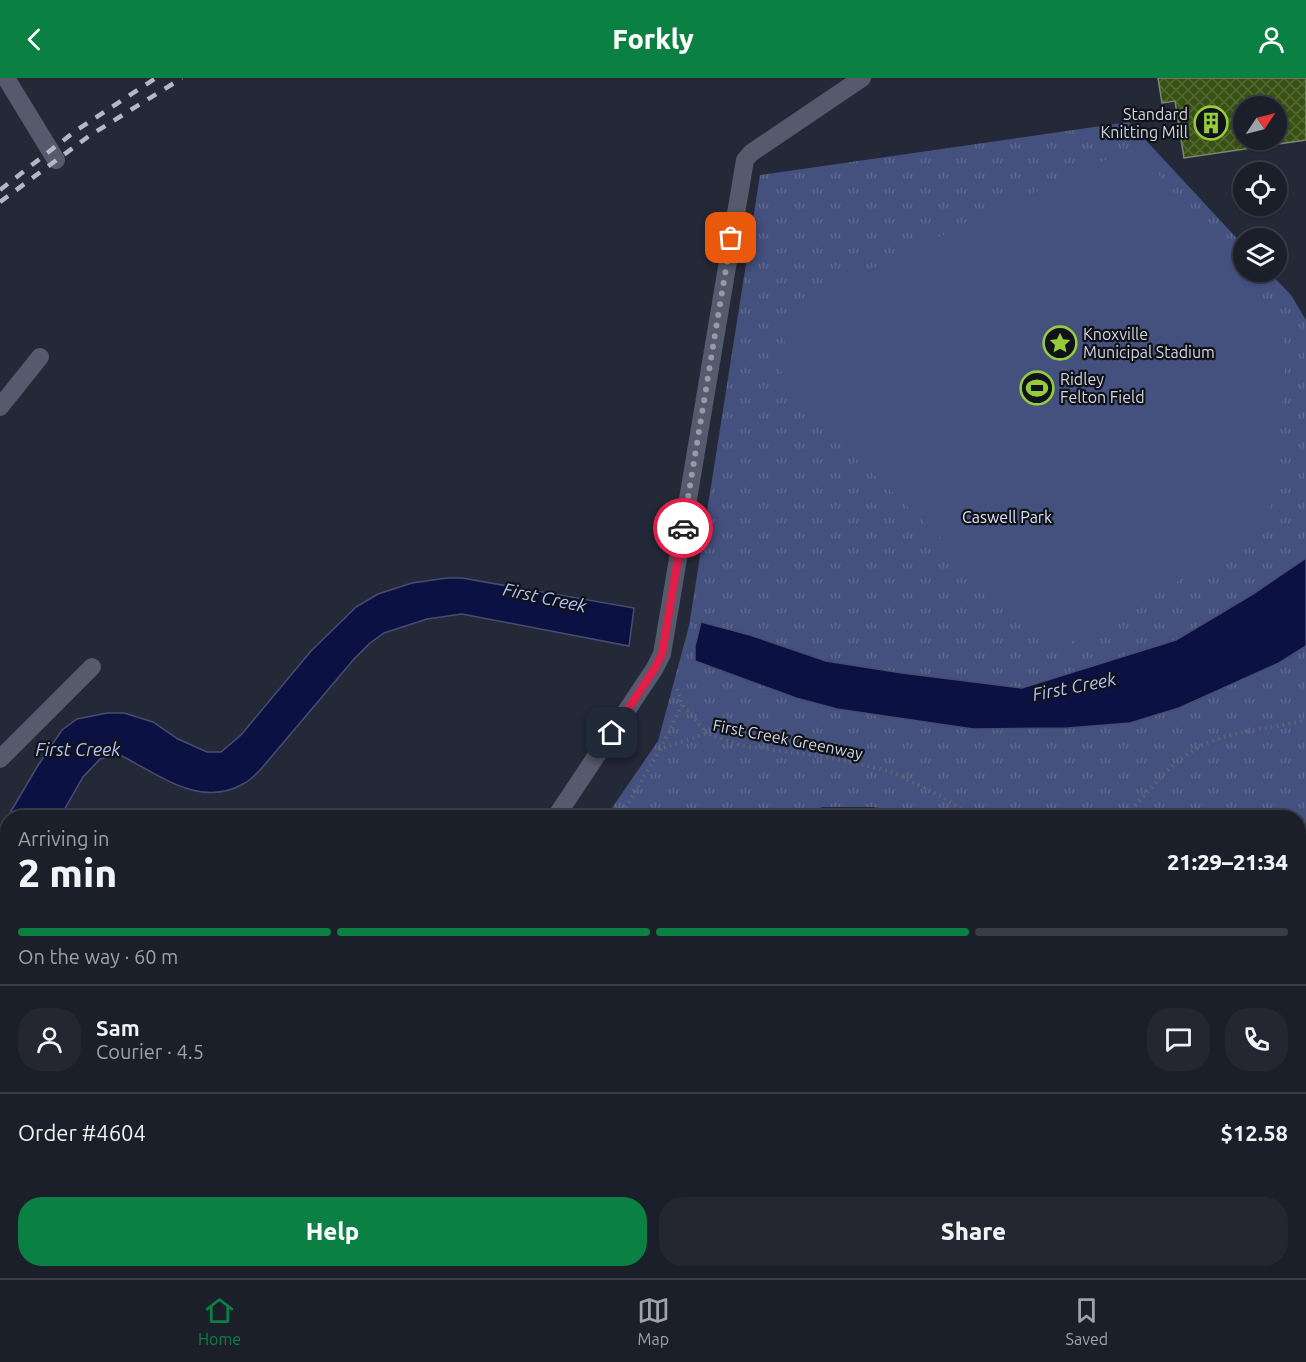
<!DOCTYPE html>
<meta charset="utf-8">
<style>
body{margin:0;font-family:Ubuntu,sans-serif;background:#242732;color:#f1f3f6;height:100vh;display:flex;flex-direction:column;font-size:22px;white-space:nowrap}
*{box-sizing:border-box;margin:0}
p{font-size:20px;color:#a0a2a8}
.icon{flex:none;width:33px;height:33px;fill:none;stroke:currentColor;stroke-width:2;stroke-linecap:round;stroke-linejoin:round}
.map{position:relative;flex:1;overflow:hidden}
.drawer{position:absolute;left:0px;top:732px;width:1306px;height:468px;display:flex;flex-direction:column;background:#1b1f2a;border-radius:24px 24px 0 0;box-shadow:0 2px 4px #0004,0 0 0 2px #393d47}
.drawer>*{flex:none}
.needle{width:39px;rotate:55deg}
.controls{position:absolute;left:1233px;top:18px;display:grid;gap:12px}
.controls a{display:grid;place-items:center;width:54px;height:54px;border-radius:50%;background:#1b1f2a;box-shadow:0 2px 4px #0004,0 0 0 2px #393d47;font-size:30px}
.pin{position:absolute;display:grid;place-items:center;width:51px;height:51px;color:#fff;margin:-26px;border-radius:12px;box-shadow:0 3px 9px #0006}
.courier{position:absolute;display:grid;place-items:center;width:60px;height:60px;margin:-30px;border:4px solid #e11d48;border-radius:50%;background:#fff;color:#222;box-shadow:0 2px 8px #0007}
.summary em{font-style:normal;font-weight:800}
.summary div{display:flex;flex-direction:column-reverse}
.summary{display:flex;align-items:center;justify-content:space-between;height:102px;padding:0 18px}
h1{font-size:39px;font-weight:800;line-height:45px}
.bar{display:grid;grid-template-columns:repeat(4,1fr);gap:9px 6px;align-content:center;height:72px;padding:0 18px}
.bar i{height:8px;border-radius:4px;background:#393d47}
.bar .active{background:#0b8043}
.bar p{grid-column:span 4}
.line{display:flex;align-items:center;gap:15px;padding:0 18px;border-top:2px solid #393d47}
.line div{flex:1}
.round{display:grid;place-items:center;flex:none;width:63px;height:63px;border-radius:24px;background:#242732}
.primary-button{display:flex;gap:12px;margin-top:auto;padding:12px 18px}
.primary-button a{flex:1;height:69px;border-radius:24px;background:#0b8043;color:#fff;font-size:24px;font-weight:800;line-height:69px;text-align:center}
.primary-button a+a{background:#242732;color:#f1f3f6}
header{display:flex;justify-content:space-between;align-items:center;height:78px;padding:0 18px;background:#0b8043;color:#fff;font-size:27px;font-weight:800}
.tabs{display:flex;justify-content:space-around;align-items:center;height:84px;border-top:2px solid #393d47;background:#1b1f2a;font-size:16px;color:#a0a2a8}
.tabs a{display:grid;justify-items:center;gap:3px}
.tabs .active{color:#0b8043}
.map>svg:first-child{display:block}
.park{fill:url(#park-tufts)}
.pitch{fill:#44507d}
.water{fill:#0c1143;stroke:#484c72;stroke-width:1.5}
.shadow{fill:#0007;fill-rule:evenodd}
.building{fill:url(#building-cross-hatch);stroke:#7e8775;stroke-width:1.5;fill-rule:evenodd}
.lines{fill:none;stroke-linecap:round;stroke-linejoin:round}
.path{stroke:#606572;stroke-width:4;stroke-dasharray:1.5 4.5;stroke-linecap:butt}
.minor{stroke:#555a6c;stroke-width:18}
.rail{stroke:#b5b8c4;stroke-width:4.5;stroke-dasharray:10 10;stroke-linecap:butt}
.done{stroke:#9699a6;stroke-width:6;stroke-dasharray:0 10.8}
.route{stroke:#e11d48;stroke-width:8}
.labels{text-anchor:middle;dominant-baseline:central;stroke-width:4.5;stroke-linejoin:round;paint-order:stroke}
.poi-label{font-size:16px;fill:#d3d6e1;stroke:#101219;text-anchor:start}
.park-label{font-size:16px;fill:#dee3f5;stroke:#101219}
.street-label{font-size:16px;fill:#d3d6e1;stroke:#101219}
.water-label{font-size:18px;font-style:italic;fill:#b4c3f6;stroke:#101219}
</style>
<header><svg class="icon" aria-label="back" viewBox="0 0 24 24"><path d="M15 5l-7 7 7 7"/></svg>Forkly<svg class="icon" aria-label="person" viewBox="0 0 24 24"><circle cx="12" cy="8" r="4"/><path d="M4 21q1-7 8-7t8 7"/></svg></header>
<div class="map">
<svg width="1306" height="1200" viewBox="0 0 1306 1200">
<defs>
<pattern id="park-tufts" width="24" height="20" patternUnits="userSpaceOnUse" patternTransform="scale(1.5)"><rect width="24" height="20" fill="#44507d"/><path d="M3 7l-1-3M5 7V3M7 7l1-3M15 17l-1-3M17 17v-4M19 17l1-3" fill="none" stroke="#5e688f"/></pattern>
<pattern id="building-cross-hatch" width="8" height="8" patternUnits="userSpaceOnUse" patternTransform="scale(1.5)"><rect width="8" height="8" fill="#385112"/><path d="M0 0l8 8M0 8l8-8" fill="none" stroke="#546934"/></pattern>
</defs>
<rect width="100%" height="100%" fill="#242938"/>
<path class="park" d="M1129,44L1243,167L1244,194H1269L1291,217L1306,242V1200H1209L1214,1193L1299,1192V740H905L874,729H823L785,739L605,740L658,663L689,548L760,97Z"/>
<path class="pitch" d="M1135,68L1274,234L1287,274L1270,433L1254,460L1059,571L802,329L780,291L787,252L817,216Z"/>
<path class="water" d="M1306,480V568L1279,585L1179,630L1130,645L1068,650L973,651L837,631L796,620L695,583V568L701,544L750,557L826,583L902,595L1022,610L1176,562L1253,516Z
M447,500H462L634,530L629,568L462,536L427,541L384,555L370,565L354,581L261,691C256,696 250,703 243,706C199,731 157,695 118,676L100,681L83,699L60,739L8,740L7,830L0,844V752L37,689L62,652L77,641L107,635H124L153,644L178,661L207,674H221L241,657L311,573L356,529L378,516L412,505Z"/>
<path class="shadow" d="M1160,0H1306V60L1185,78L1176,22ZM1244,28H1276V62H1244Z
M8,1115V1192H120L115,1200H0V1124Z
M132,1192H155L165,1199L126,1200Z
M971,1192H1111L1106,1200H1051L1043,1195L1040,1200H972Z"/>
<path class="building" d="M1158,0H1306V62L1184,80L1175,23L1162,25ZM1244,28H1276V62H1244Z
M2,1119L8,1123V1192H117L112,1200H0Z
M969,1192H1107L1102,1200H1048L1040,1195L1037,1200H970L966,1198Z"/>
<g class="lines">
<path class="path" d="M677,611L682,627L707,655
M660,671L682,627
M620,740L660,671L707,655L739,667L826,679L890,693L941,718L971,738L981,740
M1122,740C1144,721 1159,697 1182,680C1217,652 1265,653 1306,642
M1299,858L1306,856"/>
<path class="minor" d="M6,0L56,82
M0,329L40,279
M0,681L92,589
M555,740L655,590L662,576L745,82L751,75L862,0
M0,869L8,874
M1299,1002L1306,991
M1299,1146L1306,1135
M384,1192L397,1200
M501,1192L513,1200
M897,1192L908,1200
M255,1200L260,1192
M313,1200L317,1192
M824,1200L828,1192
M1172,1200L1177,1192
M1265,1200L1270,1192"/>
<path class="rail" d="M0,112L74,54L156,0
M0,124L89,58L182,0"/>
</g>
<g class="lines">
<path class="done" d="M683,450L731,160"/>
<path class="route" d="M612,655L655,590L662,576L683,450"/>
</g>
<defs>
<g id="building-ring" transform="scale(1.725)"><circle r="9.5" fill="#101219" stroke="#94cc3c" stroke-width="1.5"/><path d="M-4-6H4V6H1V3H-1V6H-4ZM-2.5-4.3h1.7v1.8h-1.7ZM.8-4.3h1.7v1.8H.8ZM-2.5-1h1.7V.8h-1.7ZM.8-1h1.7V.8H.8Z" fill="#94cc3c"/></g>
<g id="sight-ring" transform="scale(1.725)"><circle r="9.5" fill="#101219" stroke="#94cc3c" stroke-width="1.5"/><path d="M0-6L1.8-2.2L6-1.7L2.9 1.2L3.7 5.4L0 3.3L-3.7 5.4L-2.9 1.2L-6-1.7L-1.8-2.2Z" fill="#94cc3c"/></g>
<g id="stadium-ring" transform="scale(1.725)"><circle r="9.5" fill="#101219" stroke="#94cc3c" stroke-width="1.5"/><path d="M0-5a6.5 5 0 1 0 0 10a6.5 5 0 1 0 0-10ZM-3.5-1.8h7v3.6h-7Z" fill="#94cc3c"/></g>
</defs>
<g fill-rule="evenodd">
<use href="#building-ring" x="1211" y="45"/>
<use href="#sight-ring" x="1060" y="265"/>
<use href="#stadium-ring" x="1037" y="310"/>
</g>
<g class="labels">
<g class="poi-label">
<text x="1188" y="36" text-anchor="end">Standard<tspan x="1188" dy="18">Knitting Mill</tspan></text>
<text x="1083" y="256">Knoxville<tspan x="1083" dy="18">Municipal Stadium</tspan></text>
<text x="1060" y="301">Ridley<tspan x="1060" dy="18">Felton Field</tspan></text>
</g>
<g class="park-label">
<text x="1007" y="439">Caswell Park</text>
</g>
<g class="street-label">
<text transform="translate(788 661) rotate(11)">First Creek Greenway</text>
</g>
<g class="water-label">
<text transform="translate(545 519) rotate(12)">First Creek</text>
<text transform="translate(1074 608) rotate(-11)">First Creek</text>
<text x="78" y="671">First Creek</text>
</g>
</g>
</svg>
<div class="controls">
<a><svg class="needle" viewBox="-14 -14 28 28"><path d="M0-13l5 13h-10z" fill="#e53935"/><path d="M0 13l5-13h-10z" fill="#a0a2a8"/></svg></a>
<a><svg class="icon" aria-label="locate" viewBox="0 0 24 24"><circle cx="12" cy="12" r="6"/><path d="M12 2v4M12 18v4M2 12h4M18 12h4"/></svg></a>
<a><svg class="icon" aria-label="layers" viewBox="0 0 24 24"><path d="M12 4l9 5-9 5-9-5zM3 14l9 5 9-5"/></svg></a>
</div>
<div class="pin" style="left:731px;top:160px;background:#ea580c"><svg class="icon" aria-label="bag" viewBox="0 0 24 24"><path d="M5 8h14l-1 12H6zM9 8a3 3 0 0 1 6 0"/></svg></div>
<div class="pin" style="left:612px;top:655px;background:#1f2937"><svg class="icon" aria-label="home" viewBox="0 0 24 24"><path d="M3 11l9-7 9 7M6 9v11h12V9"/></svg></div>
<div class="courier" style="left:683px;top:450px"><svg class="icon" aria-label="car" viewBox="0 0 24 24"><path d="M5 17H2v-5l4-1 3-4h7l3 4 3 1v5h-3M9 17h6M6 11h13"/><circle cx="7" cy="17" r="2"/><circle cx="17" cy="17" r="2"/></svg></div>
<section class="drawer">
<div class="summary"><div><h1>2 min</h1><p>Arriving in</p></div><em>21:29–21:34</em></div>
<div class="bar"><i class="active"></i><i class="active"></i><i class="active"></i><i></i><p>On the way · 60 m</p></div>
<div class="line" style="height:108px"><a class="round"><svg class="icon" aria-label="person" viewBox="0 0 24 24"><circle cx="12" cy="8" r="4"/><path d="M4 21q1-7 8-7t8 7"/></svg></a><div><b>Sam</b><p>Courier · 4.5</p></div><a class="round"><svg class="icon" aria-label="chat" viewBox="0 0 24 24"><path d="M4 5h16v11H9l-5 4z"/></svg></a><a class="round"><svg class="icon" aria-label="phone" viewBox="0 0 24 24"><path d="M5 4h4l2 5-3 2q2 4 5 5l2-3 5 2v4C11 20 4 13 5 4z"/></svg></a></div>
<div class="line" style="height:78px"><div>Order #4604</div><b>$12.58</b></div>
<div class="primary-button"><a>Help</a><a>Share</a></div>
</section>
</div>
<nav class="tabs">
<a class="active"><svg class="icon" aria-label="home" viewBox="0 0 24 24"><path d="M3 11l9-7 9 7M6 9v11h12V9"/></svg>Home</a>
<a><svg class="icon" aria-label="map" viewBox="0 0 24 24"><path d="M3 6l6-2 6 2 6-2v14l-6 2-6-2-6 2zM9 4v14M15 6v14"/></svg>Map</a>
<a><svg class="icon" aria-label="saved" viewBox="0 0 24 24"><path d="M7 4h10v16l-5-4-5 4z"/></svg>Saved</a>
</nav>
